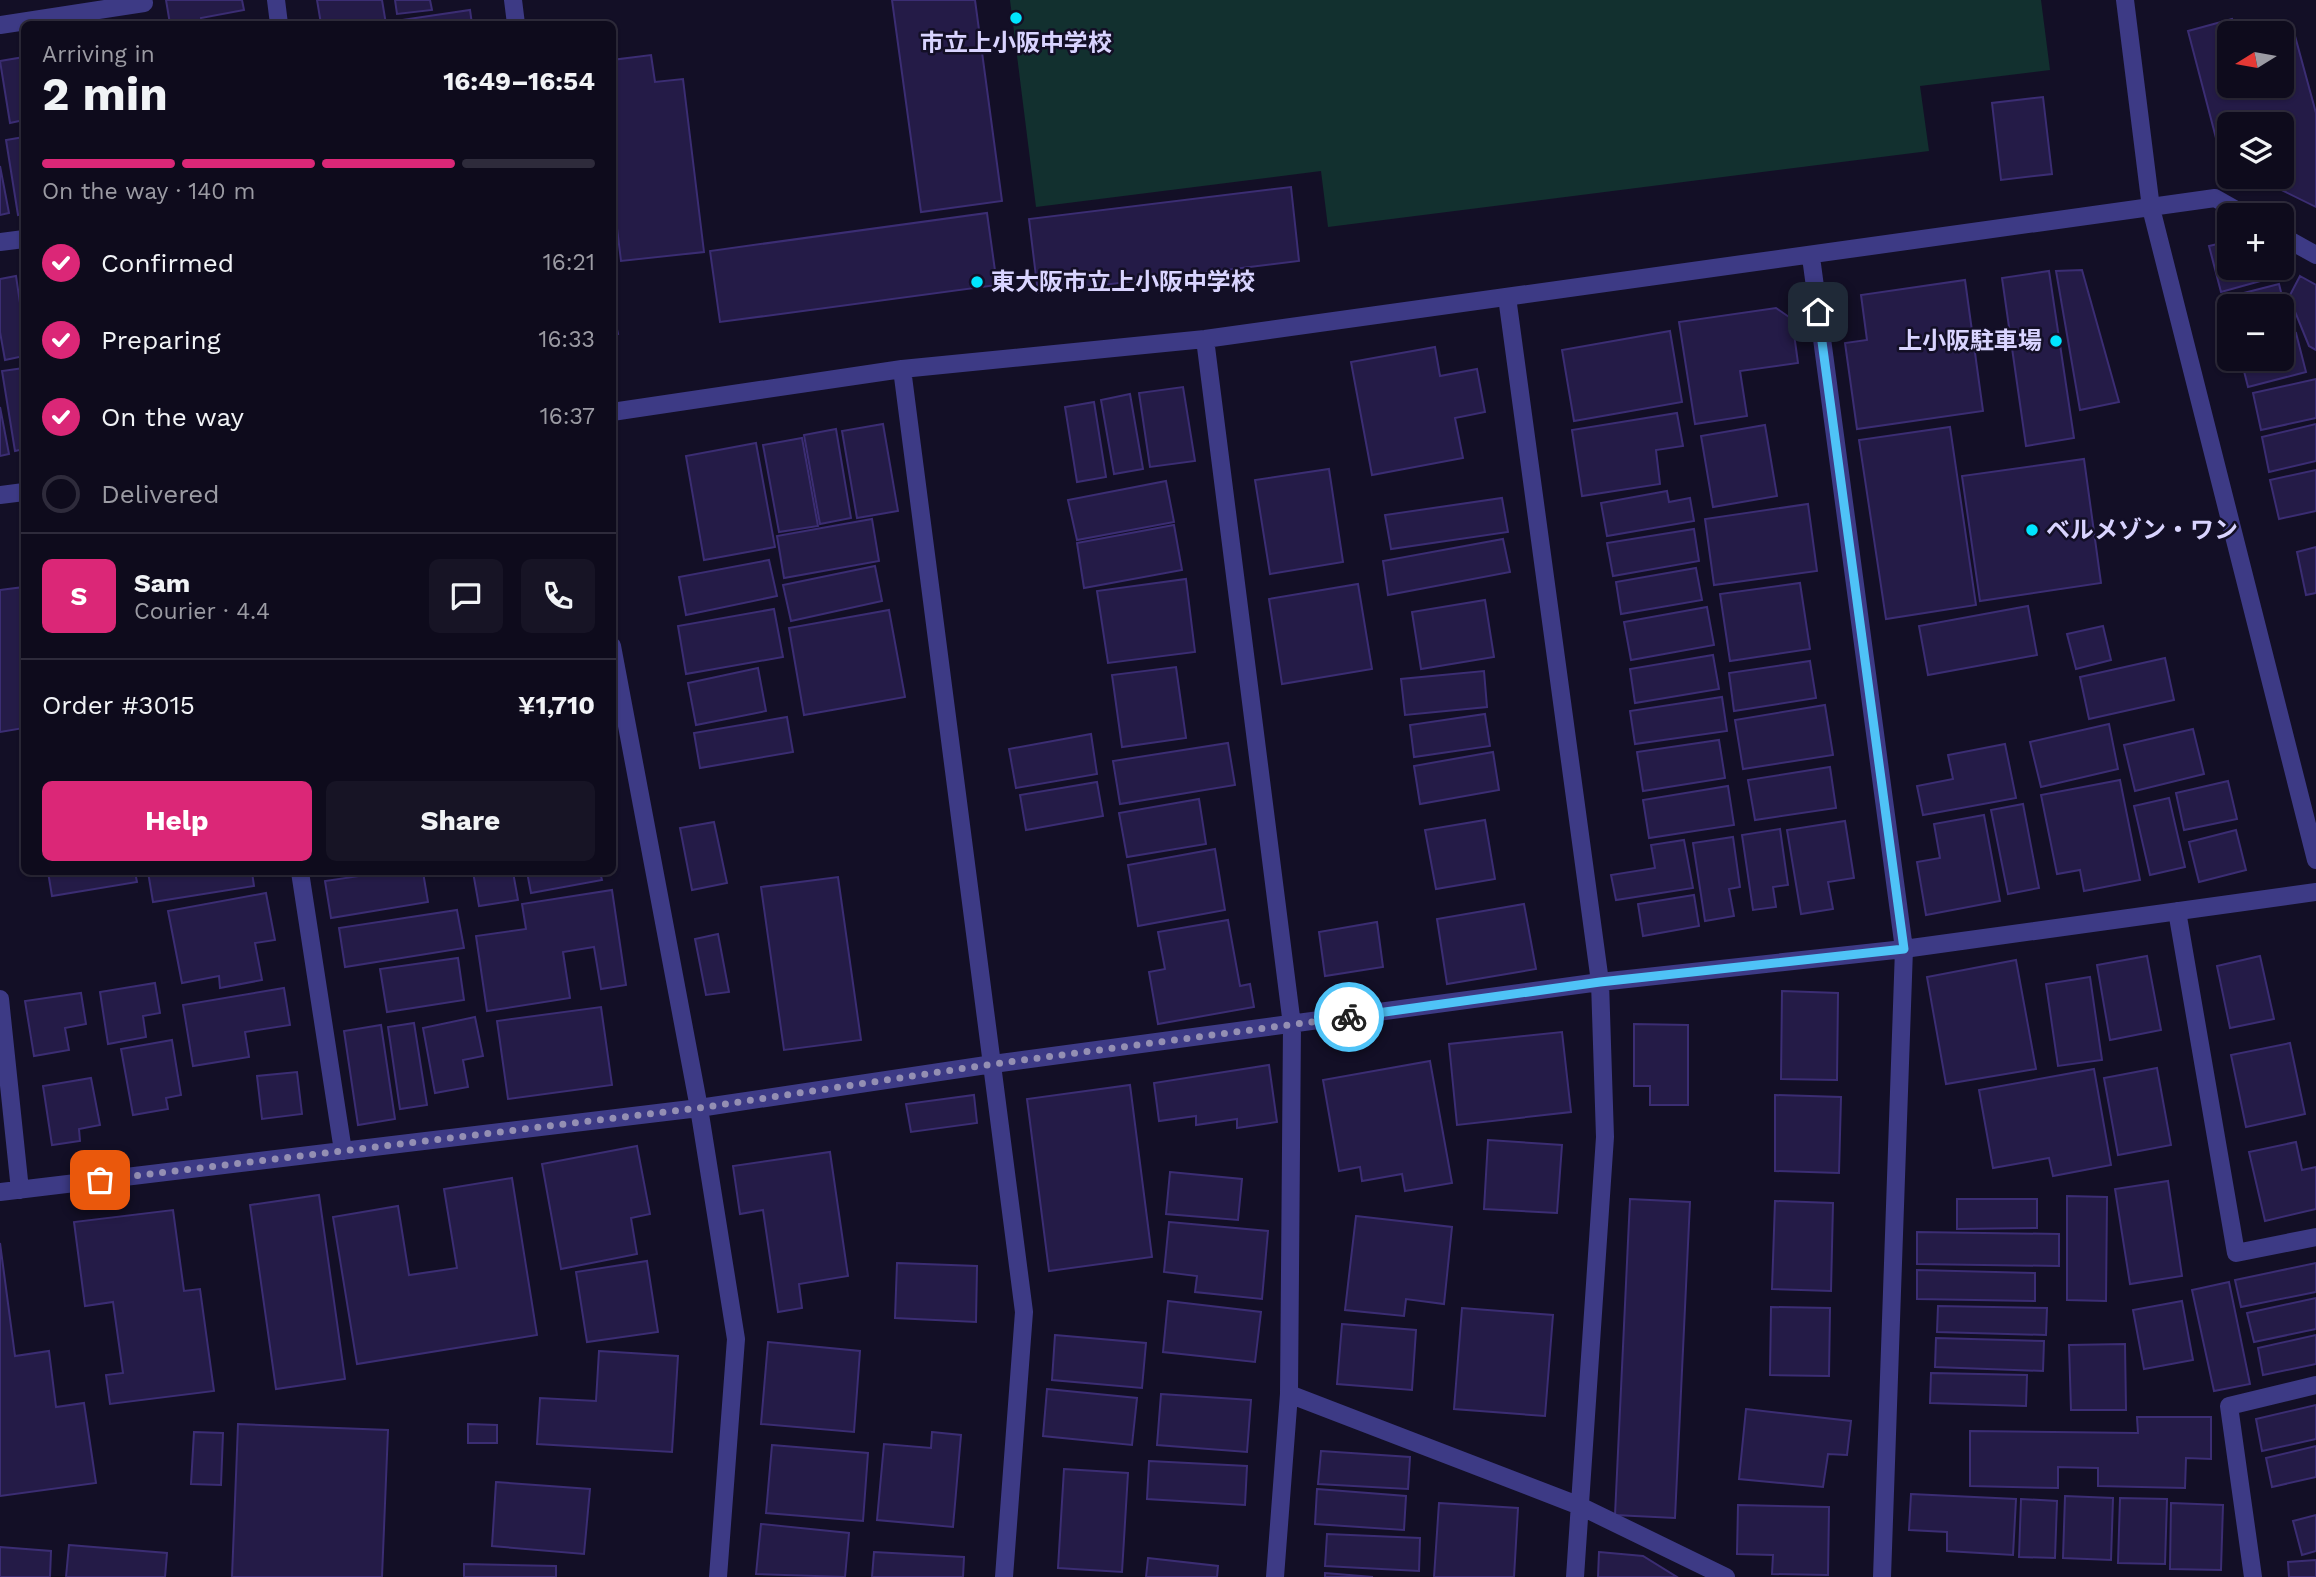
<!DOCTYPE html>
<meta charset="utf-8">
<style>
body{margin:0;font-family:"Work Sans","Noto Sans JP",sans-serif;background:#171425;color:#f1f3f6;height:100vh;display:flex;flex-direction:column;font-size:26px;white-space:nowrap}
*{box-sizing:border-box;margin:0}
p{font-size:23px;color:#9b9ba3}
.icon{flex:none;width:38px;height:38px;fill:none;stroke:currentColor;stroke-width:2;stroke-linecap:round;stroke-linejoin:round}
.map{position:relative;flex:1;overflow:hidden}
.drawer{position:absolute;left:21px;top:21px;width:595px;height:854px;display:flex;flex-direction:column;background:#0e0b1c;border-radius:10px;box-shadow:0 2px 5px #0004,0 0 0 2px #2e2b3b}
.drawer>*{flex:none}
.needle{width:46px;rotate:259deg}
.fabs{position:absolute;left:2217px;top:21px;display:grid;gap:14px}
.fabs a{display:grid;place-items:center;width:77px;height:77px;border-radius:10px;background:#0e0b1c;box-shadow:0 2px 5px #0004,0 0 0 2px #2e2b3b;font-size:35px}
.pin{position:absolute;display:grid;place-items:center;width:60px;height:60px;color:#fff;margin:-30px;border-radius:14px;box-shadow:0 4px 10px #0006}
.courier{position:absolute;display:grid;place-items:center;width:70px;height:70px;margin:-35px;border:5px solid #4fc3f7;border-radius:50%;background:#fff;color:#222;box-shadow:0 2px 9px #0007}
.overview em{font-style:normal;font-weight:700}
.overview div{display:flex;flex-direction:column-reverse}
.overview{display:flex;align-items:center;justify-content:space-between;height:119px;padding:0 21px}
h1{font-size:46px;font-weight:700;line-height:52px}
.bar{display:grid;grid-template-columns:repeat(4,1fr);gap:10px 7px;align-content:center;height:84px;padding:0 21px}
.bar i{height:9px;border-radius:5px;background:#2e2b3b}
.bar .selected{background:#db2777}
.bar p{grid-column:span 4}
.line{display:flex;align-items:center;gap:18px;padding:0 21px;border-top:2px solid #2e2b3b}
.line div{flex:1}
.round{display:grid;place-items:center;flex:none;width:74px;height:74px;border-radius:10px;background:#171425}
ol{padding:0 21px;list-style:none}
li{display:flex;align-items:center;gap:21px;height:77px}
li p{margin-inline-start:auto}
li .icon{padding:7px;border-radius:50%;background:#db2777;color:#fff;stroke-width:4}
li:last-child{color:#9b9ba3}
li i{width:38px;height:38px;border:4px solid #2e2b3b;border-radius:50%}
.primary-button{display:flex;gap:14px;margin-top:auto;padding:14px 21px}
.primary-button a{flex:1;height:80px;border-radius:10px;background:#db2777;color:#fff;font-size:28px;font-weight:700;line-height:80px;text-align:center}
.primary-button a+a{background:#171425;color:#f1f3f6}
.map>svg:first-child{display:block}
.green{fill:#12302f}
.building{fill:#241b47;stroke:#3b2d73;stroke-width:2}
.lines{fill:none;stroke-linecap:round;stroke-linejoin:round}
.minor{stroke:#3d3a85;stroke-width:18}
.done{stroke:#948fb3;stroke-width:7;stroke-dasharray:0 12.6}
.route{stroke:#4fc3f7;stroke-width:9}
.poi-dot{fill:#00e5ff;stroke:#130f26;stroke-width:2.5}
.labels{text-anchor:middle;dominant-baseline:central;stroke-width:5;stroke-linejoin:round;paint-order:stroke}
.poi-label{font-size:24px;font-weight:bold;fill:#d9d4ff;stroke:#130f26;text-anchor:start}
</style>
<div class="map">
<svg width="2316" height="1577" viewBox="0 0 2316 1577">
<rect width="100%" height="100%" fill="#130f26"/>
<path class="green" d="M1010,0H2041L2050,70L1920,86L1929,151L1328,227L1321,171L1036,207Z"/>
<path class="building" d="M166,0H242L244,10L201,18L202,24H170Z
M317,0H382L386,24H321Z
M395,0H430L432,10L397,14Z
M892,0H975L1002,201L921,212Z
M470,10L472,24H396L395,21Z
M2232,19L2235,33H2230V86H2282V33H2261L2292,25L2316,113V207L2255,177H2282V124H2230V164L2222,161L2188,31Z
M651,55L655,82L683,79L704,252L621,261L612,187V60Z
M24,57V120L10,123L0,61Z
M2043,97L2052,174L2001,180L1992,103Z
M24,137V214L18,215L6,140Z
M0,166L9,213L0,215Z
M1291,187L1299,261L1038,293L1029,219Z
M987,213L997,285L720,322L710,251Z
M2230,241V268H2280L2282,275L2221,292L2209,246Z
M2082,270L2119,402L2080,410L2056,271Z
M2049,271L2074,438L2026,446L2002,278Z
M16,276L20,303L24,302V356L5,360L0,332V279Z
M2300,276L2316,285V350L2309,346L2289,297Z
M1965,280L1983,411L1857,429L1845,343L1867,340L1861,295Z
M2279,284L2290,328L2282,330V306H2230V321L2224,298Z
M612,306L618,334L612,335Z
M1776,308L1792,319L1798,363L1740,371L1747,416L1695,424L1679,322Z
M1670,331L1682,402L1574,421L1562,350Z
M2296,333L2306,372L2248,387L2241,359H2282V336Z
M1435,347L1440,376L1477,369L1485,412L1455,418L1463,458L1372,475L1351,362Z
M24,368V449L15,451L2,371Z
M2316,379V418L2261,430L2253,393Z
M1183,387L1195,461L1150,467L1139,393Z
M1130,394L1143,469L1114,474L1101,400Z
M1094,402L1106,477L1077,482L1065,407Z
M0,407L9,454L0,456Z
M1677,413L1683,446L1656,450L1660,484L1582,496L1572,430Z
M883,424L898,511L857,518L842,431Z
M2316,424V461L2269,472L2262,437Z
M1765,425L1777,496L1713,507L1701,436Z
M1950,427L1976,605L1886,619L1859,440Z
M836,429L851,518L820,524L804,435Z
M802,438L818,526L779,532L763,445Z
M756,443L775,547L704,560L686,456Z
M2084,459L2101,583L1980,601L1962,476Z
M1329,469L1343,562L1270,574L1255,480Z
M2316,470V511L2279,519L2270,480Z
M1166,481L1174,522L1077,540L1068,500Z
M1667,491L1669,502L1690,498L1694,521L1607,536L1601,503Z
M1502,498L1508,532L1391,549L1385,515Z
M1808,504L1817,571L1714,585L1705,519Z
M872,519L879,561L784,578L777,536Z
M1174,525L1182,570L1084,588L1077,543Z
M1694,529L1699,561L1613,576L1607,543Z
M1503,539L1510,572L1388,595L1383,561Z
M2316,547V593L2306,595L2297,552Z
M769,560L777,596L686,615L679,577Z
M875,566L882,601L791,621L783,585Z
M1696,568L1702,600L1621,614L1616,582Z
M1186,579L1195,652L1108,663L1097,591Z
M1800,583L1810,649L1730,661L1720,594Z
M1358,584L1372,669L1282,684L1269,599Z
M24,587V728L0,732V590Z
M1485,600L1494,657L1421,669L1412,612Z
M2028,606L2037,655L1928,675L1919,626Z
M1707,607L1714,645L1631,660L1624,622Z
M774,609L783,657L686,674L678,626Z
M889,610L905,697L804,715L789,628Z
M2103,626L2111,660L2076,669L2067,634Z
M1713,655L1719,689L1635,703L1630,669Z
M2165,658L2174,700L2089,719L2080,677Z
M1810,661L1816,698L1734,711L1729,673Z
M1176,667L1186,738L1122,747L1112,675Z
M758,668L766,711L696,725L688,683Z
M1484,671L1487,707L1405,715L1401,679Z
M1722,697L1727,731L1635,744L1630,711Z
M1825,705L1833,755L1743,769L1735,720Z
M1485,714L1490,746L1414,757L1410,725Z
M787,717L793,752L700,768L694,733Z
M2109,724L2118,769L2041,787L2030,742Z
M2193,729L2204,774L2135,791L2124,745Z
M1091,734L1097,774L1016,788L1009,749Z
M1719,740L1725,778L1643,791L1637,752Z
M1228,743L1235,785L1120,804L1113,761Z
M2005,744L2016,798L1923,815L1917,786L1953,779L1948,755Z
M1493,752L1499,790L1420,804L1414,766Z
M1830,767L1836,808L1755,820L1748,780Z
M2120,780L2140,880L2084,891L2080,870L2057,874L2041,795Z
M2228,781L2237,819L2184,830L2176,793Z
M1097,782L1103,816L1026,830L1020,795Z
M1728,786L1734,825L1649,838L1643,800Z
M2169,798L2185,867L2150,875L2134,806Z
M1199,799L1206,844L1127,857L1119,813Z
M2023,804L2039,888L2008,894L1991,810Z
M1984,815L2000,901L1926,915L1917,862L1940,858L1934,824Z
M1485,820L1495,879L1436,889L1425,830Z
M1845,821L1854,878L1828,882L1833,909L1801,914L1787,830Z
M714,822L727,883L692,890L680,828Z
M1780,829L1788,885L1773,887L1776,907L1753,910L1742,835Z
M2236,830L2246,870L2199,882L2189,842Z
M1733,837L1740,887L1729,889L1734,916L1705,921L1693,843Z
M1684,840L1693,888L1616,900L1611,875L1655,868L1651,845Z
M1215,849L1225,910L1138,926L1128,865Z
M48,872H135L137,882L52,896Z
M148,872H252L254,886L153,902Z
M386,872H423L428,902L331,918L325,881Z
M473,872H513L518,900L479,906Z
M527,872H600L602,880L531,893Z
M838,877L861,1040L784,1050L761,887Z
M612,890L626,985L601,989L594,947L563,952L570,998L487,1011L476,936L526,929L522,904Z
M266,893L275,940L255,943L262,980L220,988L219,976L182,983L168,911Z
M1694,895L1699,926L1643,936L1638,904Z
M1524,904L1536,969L1447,984L1437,919Z
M457,910L464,948L345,967L339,928Z
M1228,920L1240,986L1250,984L1254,1007L1158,1024L1149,972L1165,969L1158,932Z
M1377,922L1383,967L1325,976L1319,932Z
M718,934L729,992L706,995L695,939Z
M2147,956L2161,1030L2110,1040L2097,965Z
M2260,956L2274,1019L2230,1028L2217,966Z
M458,958L464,1000L387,1012L380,969Z
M2016,960L2036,1069L1946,1084L1927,977Z
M2090,977L2102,1060L2058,1066L2046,984Z
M155,983L160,1013L143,1016L146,1037L108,1044L100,992Z
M284,988L290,1025L245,1032L249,1057L193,1066L183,1005Z
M1782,991L1838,993L1837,1080L1781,1079Z
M81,993L86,1024L65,1028L69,1050L34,1056L25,1001Z
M601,1007L612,1085L508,1099L497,1021Z
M475,1017L483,1056L463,1060L468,1087L435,1093L423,1028Z
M414,1023L427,1105L400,1109L388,1027Z
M1634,1024L1688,1025V1105H1650V1086H1634Z
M381,1025L395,1119L358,1125L344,1031Z
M1562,1032L1571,1112L1457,1125L1449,1044Z
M172,1040L181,1095L166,1098L168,1109L133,1115L121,1049Z
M2290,1043L2305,1114L2246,1127L2231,1055Z
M1430,1061L1452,1183L1405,1191L1402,1174L1362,1181L1360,1167L1339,1171L1323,1080Z
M1269,1065L1277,1122L1237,1128V1119L1196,1125V1116L1159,1121L1154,1083Z
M2157,1068L2171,1145L2118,1155L2104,1078Z
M2094,1069L2111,1165L2053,1176L2049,1158L1993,1168L1979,1090Z
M297,1072L302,1114L262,1119L257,1076Z
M91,1078L100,1125L79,1129L80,1141L52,1145L43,1086Z
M1130,1085L1152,1257L1049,1271L1027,1099Z
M974,1095L977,1123L911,1132L906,1104Z
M1775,1095L1841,1097L1839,1173L1775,1171Z
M1488,1140L1562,1145L1557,1213L1484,1209Z
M2296,1142L2302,1170L2316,1167V1209L2265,1221L2249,1152Z
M637,1146L650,1214L631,1218L637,1254L561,1269L542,1164Z
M830,1152L848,1276L799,1284L802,1308L778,1312L763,1210L740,1214L733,1166Z
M1170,1172L1242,1179L1238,1220L1166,1214Z
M512,1178L537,1335L357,1364L333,1217L398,1206L409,1275L457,1268L444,1189Z
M2168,1181L2182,1276L2130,1284L2115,1189Z
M319,1195L345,1379L276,1389L250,1205Z
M2067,1196L2107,1197L2106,1301L2067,1300Z
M1630,1199L1690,1202L1675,1518L1615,1515Z
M1957,1199H2037V1228L1957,1229Z
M1775,1201L1833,1203L1831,1291L1772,1289Z
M173,1210L184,1291L200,1289L214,1391L110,1404L106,1375L123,1373L113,1302L85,1306L74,1222Z
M1356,1216L1452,1227L1444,1304L1406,1299L1404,1316L1345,1310Z
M1169,1222L1268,1231L1262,1299L1195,1292L1197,1276L1164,1272Z
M1917,1232L2059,1234V1266L1917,1264Z
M0,1243L15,1356L49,1351L56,1407L84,1403L96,1483L0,1496Z
M647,1261L658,1332L587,1342L576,1272Z
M897,1263L977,1266L976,1322L895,1318Z
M2316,1263V1292L2241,1307L2235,1280Z
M1917,1270L2035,1273V1301L1917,1299Z
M2229,1282L2250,1384L2214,1391L2192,1290Z
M2316,1298V1329L2254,1342L2247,1313Z
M1168,1301L1261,1312L1255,1362L1163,1352Z
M2182,1301L2193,1360L2144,1369L2133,1310Z
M1938,1306L2047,1308L2046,1335L1937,1332Z
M1771,1307L1830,1308L1829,1376L1770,1375Z
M1462,1308L1553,1315L1545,1416L1454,1409Z
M1342,1324L1416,1330L1412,1390L1337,1384Z
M1055,1335L1146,1343L1142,1388L1052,1380Z
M2316,1335V1364L2263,1375L2258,1348Z
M1936,1338L2044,1341L2043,1371L1935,1367Z
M768,1342L860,1351L854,1432L761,1424Z
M2125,1344L2126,1410H2071L2069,1345Z
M599,1351L678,1356L672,1452L537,1444L540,1398L596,1401Z
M1931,1373L2027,1375L2026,1406L1930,1403Z
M1047,1389L1137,1398L1132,1445L1043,1436Z
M1161,1394L1251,1400L1247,1452L1157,1445Z
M2316,1405V1439L2262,1451L2256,1419Z
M1746,1409L1851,1421L1847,1455L1828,1454L1823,1487L1739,1479Z
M2137,1417H2211V1459L2186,1458L2185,1488L2098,1486V1468L2058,1467V1488L1970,1486V1431L2138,1433Z
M238,1424L388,1430L382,1577H232Z
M468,1424L497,1425V1443H468Z
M194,1432L223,1433L221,1485L191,1484Z
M932,1432L961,1435L953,1527L877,1520L884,1444L931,1448Z
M772,1445L868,1453L863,1521L766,1513Z
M2316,1446V1477L2272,1487L2266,1458Z
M1321,1451L1410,1457L1408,1489L1318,1484Z
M1149,1461L1247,1466L1245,1505L1147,1499Z
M1064,1469L1128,1473L1122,1572L1058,1568Z
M496,1482L590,1489L584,1554L492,1546Z
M1317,1489L1406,1496L1404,1530L1315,1524Z
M1911,1494L2016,1499L2013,1555L1947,1551V1532L1909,1530Z
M2065,1496L2113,1498L2111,1560L2063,1558Z
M2120,1498L2167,1499L2165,1564L2118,1563Z
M2021,1499L2057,1501L2055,1558L2019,1557Z
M1439,1503L1518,1508L1514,1577H1434Z
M2171,1503L2223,1505L2221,1570L2170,1569Z
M1738,1505L1829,1507L1828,1575L1772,1574L1773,1555L1737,1554Z
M2316,1515V1551L2302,1555L2293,1521Z
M761,1524L849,1533L845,1577L756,1574Z
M1327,1534L1420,1538L1419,1571L1325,1566Z
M69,1545L167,1553L165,1577H66Z
M0,1547L51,1551L50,1577H0Z
M874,1552L964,1557L963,1577H872Z
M1599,1552L1643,1556L1677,1577H1598Z
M1148,1558L1218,1566L1217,1577H1146Z
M2316,1560V1577H2289L2288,1562Z
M464,1564L556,1566V1577H464Z
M1325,1573L1373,1577H1325Z"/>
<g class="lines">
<path class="minor" d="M276,0L279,24
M513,0L516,24
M2125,0L2151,208L2316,860
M0,25L144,3
M2282,236L2316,255
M0,242L24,239
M1811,257L1904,949L1882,1577
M1507,297L1600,982L1605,1137L1575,1577
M1205,339L1292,1025L1289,1394L1275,1577
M902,369L1024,1312L1004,1577
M612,412L902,369L1205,339L2215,198L2245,215
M0,495L24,492
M612,646L699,1108L736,1339L718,1577
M300,872L343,1151
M2177,911L2236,1253L2316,1237
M0,999L20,1190
M0,1192L699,1108L993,1064L1600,982L1904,949L2316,892
M1289,1394L1580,1506L1726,1577
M2253,1577L2229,1406L2316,1385"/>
</g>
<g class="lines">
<path class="done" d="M100,1180L699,1108L993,1064L1349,1017"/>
<path class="route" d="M1349,1017L1600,982L1904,949L1818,312"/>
</g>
<g class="poi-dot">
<circle cx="1016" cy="18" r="7"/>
<circle cx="977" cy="282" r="7"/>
<circle cx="2056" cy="341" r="7"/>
<circle cx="2032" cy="530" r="7"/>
</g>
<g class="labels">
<g class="poi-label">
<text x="1016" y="43" text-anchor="middle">市立上小阪中学校</text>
<text x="991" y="282">東大阪市立上小阪中学校</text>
<text x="2042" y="341" text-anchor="end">上小阪駐車場</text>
<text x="2046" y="530">ベルメゾン・ワン</text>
</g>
</g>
</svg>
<div class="fabs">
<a><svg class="needle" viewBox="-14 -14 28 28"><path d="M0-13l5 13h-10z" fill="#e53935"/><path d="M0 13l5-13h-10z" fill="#9b9ba3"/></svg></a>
<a><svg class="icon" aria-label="layers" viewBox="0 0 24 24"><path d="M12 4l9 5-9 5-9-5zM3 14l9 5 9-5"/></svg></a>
<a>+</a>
<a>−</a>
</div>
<div class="pin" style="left:100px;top:1180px;background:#ea580c"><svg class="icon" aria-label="bag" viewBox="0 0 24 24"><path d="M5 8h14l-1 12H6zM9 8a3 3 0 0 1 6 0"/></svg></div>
<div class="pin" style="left:1818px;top:312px;background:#1f2937"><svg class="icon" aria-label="home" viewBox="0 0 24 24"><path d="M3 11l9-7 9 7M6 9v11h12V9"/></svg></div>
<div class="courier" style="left:1349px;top:1017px"><svg class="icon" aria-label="bike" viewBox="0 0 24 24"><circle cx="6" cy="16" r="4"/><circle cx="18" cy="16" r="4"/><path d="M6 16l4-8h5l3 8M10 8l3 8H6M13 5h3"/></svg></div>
<section class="drawer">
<div class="overview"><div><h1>2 min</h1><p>Arriving in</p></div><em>16:49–16:54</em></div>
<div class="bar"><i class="selected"></i><i class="selected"></i><i class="selected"></i><i></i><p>On the way · 140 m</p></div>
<ol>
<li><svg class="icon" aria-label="check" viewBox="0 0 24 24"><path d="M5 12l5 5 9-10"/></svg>Confirmed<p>16:21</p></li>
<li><svg class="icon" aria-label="check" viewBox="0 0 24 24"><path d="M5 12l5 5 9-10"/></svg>Preparing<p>16:33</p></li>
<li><svg class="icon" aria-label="check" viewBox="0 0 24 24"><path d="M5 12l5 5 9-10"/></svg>On the way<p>16:37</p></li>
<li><i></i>Delivered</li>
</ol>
<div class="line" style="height:126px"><b class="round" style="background:#db2777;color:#fff">S</b><div><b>Sam</b><p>Courier · 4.4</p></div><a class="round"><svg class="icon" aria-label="chat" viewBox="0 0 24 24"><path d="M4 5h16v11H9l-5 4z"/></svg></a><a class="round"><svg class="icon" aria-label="phone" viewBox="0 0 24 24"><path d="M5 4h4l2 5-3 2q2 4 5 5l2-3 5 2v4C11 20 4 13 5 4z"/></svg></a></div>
<div class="line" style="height:91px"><div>Order #3015</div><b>¥1,710</b></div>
<div class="primary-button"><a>Help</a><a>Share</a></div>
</section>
</div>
